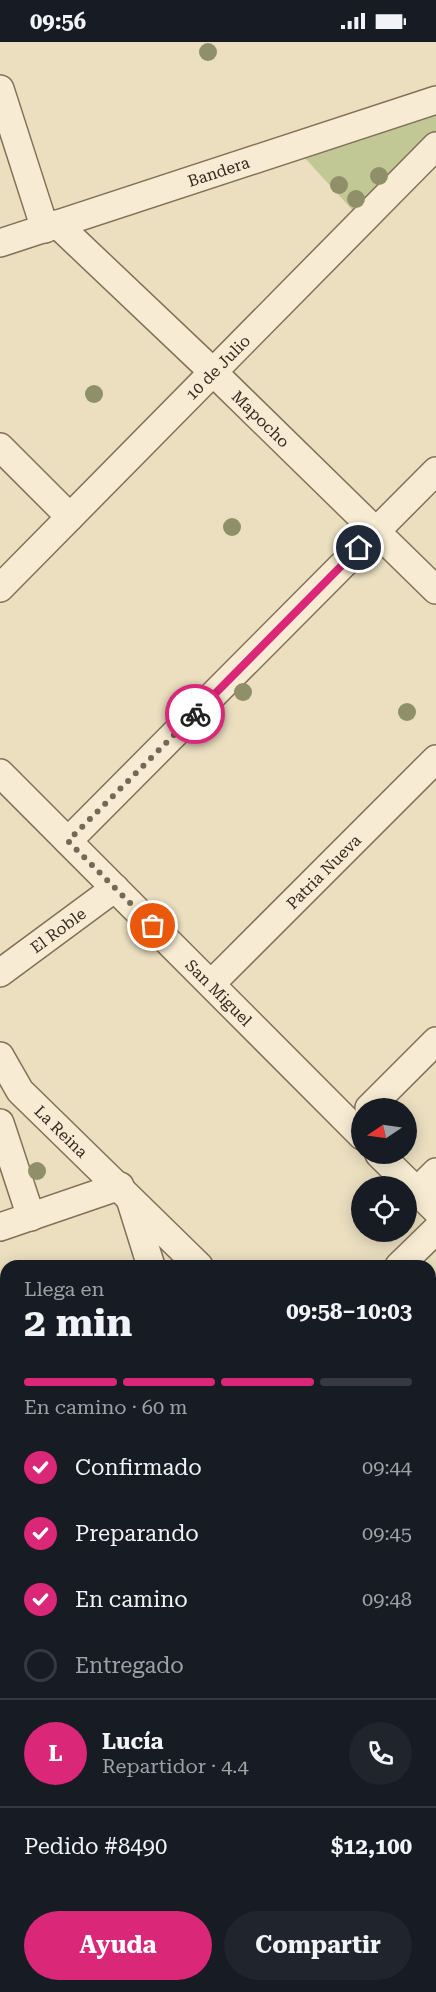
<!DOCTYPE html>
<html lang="es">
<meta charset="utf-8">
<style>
body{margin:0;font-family:"Roboto Serif",serif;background:#20242c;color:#f1f3f6;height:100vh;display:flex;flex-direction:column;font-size:22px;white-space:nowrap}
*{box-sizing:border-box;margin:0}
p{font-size:20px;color:#9ea1a6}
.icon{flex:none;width:33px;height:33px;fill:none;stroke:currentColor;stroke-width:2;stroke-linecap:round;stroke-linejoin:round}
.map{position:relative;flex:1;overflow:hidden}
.drawer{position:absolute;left:0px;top:1218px;width:436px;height:732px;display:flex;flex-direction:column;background:#171b24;border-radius:18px 18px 0 0;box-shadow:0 3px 15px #0003}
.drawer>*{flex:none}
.needle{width:39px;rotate:257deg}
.tools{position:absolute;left:351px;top:1056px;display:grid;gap:12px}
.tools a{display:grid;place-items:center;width:66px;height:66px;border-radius:50%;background:#171b24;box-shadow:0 3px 15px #0003;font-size:30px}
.pin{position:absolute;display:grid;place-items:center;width:51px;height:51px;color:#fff;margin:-26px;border:3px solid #fff;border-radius:50%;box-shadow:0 2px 6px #0007}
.courier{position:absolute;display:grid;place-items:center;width:60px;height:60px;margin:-30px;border:4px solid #db2777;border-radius:50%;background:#fff;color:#222;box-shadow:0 2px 8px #0007}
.head em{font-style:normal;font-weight:700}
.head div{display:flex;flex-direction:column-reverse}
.head{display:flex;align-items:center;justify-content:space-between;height:102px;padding:0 24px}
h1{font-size:39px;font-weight:700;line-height:45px}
.bar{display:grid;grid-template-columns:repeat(4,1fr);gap:9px 6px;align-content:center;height:72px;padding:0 24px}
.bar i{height:8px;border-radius:4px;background:#363941}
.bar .active{background:#db2777}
.bar p{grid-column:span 4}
.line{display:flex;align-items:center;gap:15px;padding:0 24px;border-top:2px solid #363941}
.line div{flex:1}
.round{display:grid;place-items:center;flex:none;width:63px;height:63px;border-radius:32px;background:#20242c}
ol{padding:0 24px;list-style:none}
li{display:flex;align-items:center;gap:18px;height:66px}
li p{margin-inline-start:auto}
li .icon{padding:6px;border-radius:50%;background:#db2777;color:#fff;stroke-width:4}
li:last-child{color:#9ea1a6}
li i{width:33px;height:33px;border:3px solid #363941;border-radius:50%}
.cta{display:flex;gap:12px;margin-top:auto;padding:12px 24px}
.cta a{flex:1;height:69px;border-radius:36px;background:#db2777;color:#fff;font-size:24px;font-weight:700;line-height:69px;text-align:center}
.cta a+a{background:#20242c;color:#f1f3f6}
.status{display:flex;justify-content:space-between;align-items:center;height:42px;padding:0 30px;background:#171b24;direction:ltr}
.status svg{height:16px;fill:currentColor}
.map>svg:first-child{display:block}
.green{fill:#c2c895}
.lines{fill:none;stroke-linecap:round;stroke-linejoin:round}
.street-casing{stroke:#837059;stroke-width:30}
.secondary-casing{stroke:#65513c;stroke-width:36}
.street{stroke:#f7ecd3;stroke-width:27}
.secondary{stroke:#f7ecd3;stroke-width:33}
.tree{fill:#8f906a}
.wall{fill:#ac8467}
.shaded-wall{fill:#8c6c54}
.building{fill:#c89a78;stroke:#8c6c54;stroke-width:1.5}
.done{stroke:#746856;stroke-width:6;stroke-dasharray:0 10.8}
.route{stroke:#db2777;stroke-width:8}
.labels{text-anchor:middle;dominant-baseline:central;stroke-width:5;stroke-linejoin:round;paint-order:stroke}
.street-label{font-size:16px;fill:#34281d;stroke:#f3e9cf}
</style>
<div class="status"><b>09:56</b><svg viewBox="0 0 49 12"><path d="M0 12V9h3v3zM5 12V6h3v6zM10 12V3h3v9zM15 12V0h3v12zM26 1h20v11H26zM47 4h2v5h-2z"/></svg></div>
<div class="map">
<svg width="436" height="1950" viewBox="0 0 436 1950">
<rect width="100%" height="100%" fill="#ebdfc0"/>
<path class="green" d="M436,65V97L357,173L304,115Z"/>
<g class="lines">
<g class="street-casing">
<g id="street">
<path d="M0,47L45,187"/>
<path id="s1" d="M57,182L213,330L436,548"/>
<path id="s2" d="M0,201L436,58"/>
<path d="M0,405L70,475"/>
<path id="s3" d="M0,546L436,104"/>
<path id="s4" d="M0,731L362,1094"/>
<path d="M68,799L436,429"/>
<path id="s5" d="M0,931L115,846"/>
<path id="s6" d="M211,942L436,717"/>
<path id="s7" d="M0,1014L20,1049L199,1224"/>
<path d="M369,1066L436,999"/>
<path d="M0,1081L31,1175"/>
<path d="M379,1112L436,1168"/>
<path d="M417,1149L436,1130"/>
<path d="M131,1160L151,1224"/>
<path d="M0,1185L120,1144"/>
<path d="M399,1224L436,1188"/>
<path d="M430,1311L436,1306"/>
<path d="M0,1396L6,1394"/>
<path d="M0,1437L6,1454"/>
<path d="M430,1447L436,1453"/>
<path d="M0,1558L6,1555"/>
<path d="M0,1625L6,1644"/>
<path d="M430,1772L436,1780"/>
</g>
</g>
<g class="secondary-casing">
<path id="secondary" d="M0,1803L6,1800
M430,1838L436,1835
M430,1922L436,1927
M320,1950L326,1944"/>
</g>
<use href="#street" class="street"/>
<use href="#secondary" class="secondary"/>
</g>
<g class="tree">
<circle cx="208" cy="10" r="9"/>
<circle cx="379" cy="134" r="9"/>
<circle cx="339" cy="143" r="9"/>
<circle cx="356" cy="157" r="9"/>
<circle cx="94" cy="352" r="9"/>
<circle cx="232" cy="485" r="9"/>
<circle cx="243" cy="650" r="9"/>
<circle cx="407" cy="670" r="9"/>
<circle cx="37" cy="1129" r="9"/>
</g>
<path class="wall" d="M6,1928V1944H98L87,1950H2L0,1946V1934L3,1929Z
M127,1944H192L195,1950H130Z"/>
<path class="shaded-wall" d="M87,1944H98L87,1950H76Z"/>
<path class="building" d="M11,1944H87L76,1950H14Z
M132,1944H192L195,1950H135Z"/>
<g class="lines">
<path class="done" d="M153,884L68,799L195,672"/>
<path class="route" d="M195,672L359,506"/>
</g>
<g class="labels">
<g class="street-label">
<text stroke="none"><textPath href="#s2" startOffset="230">Bandera</textPath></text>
<text stroke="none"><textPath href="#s3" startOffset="310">10 de Julio</textPath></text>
<text stroke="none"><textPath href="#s1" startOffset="282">Mapocho</textPath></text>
<text stroke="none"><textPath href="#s6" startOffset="159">Patria Nueva</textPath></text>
<text stroke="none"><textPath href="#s5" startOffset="72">El Roble</textPath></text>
<text stroke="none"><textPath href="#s4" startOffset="310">San Miguel</textPath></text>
<text stroke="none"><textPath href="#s7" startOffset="98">La Reina</textPath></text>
</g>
</g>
</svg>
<div class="tools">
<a><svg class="needle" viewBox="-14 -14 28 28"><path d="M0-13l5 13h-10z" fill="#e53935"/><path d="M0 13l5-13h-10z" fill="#9ea1a6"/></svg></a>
<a><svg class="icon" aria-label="locate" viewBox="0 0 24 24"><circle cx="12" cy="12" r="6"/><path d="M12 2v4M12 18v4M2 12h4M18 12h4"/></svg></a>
</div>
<div class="pin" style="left:153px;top:884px;background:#ea580c"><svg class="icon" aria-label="bag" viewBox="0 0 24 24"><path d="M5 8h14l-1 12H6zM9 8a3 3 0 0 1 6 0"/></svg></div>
<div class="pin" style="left:359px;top:506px;background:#1f2937"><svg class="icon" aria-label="home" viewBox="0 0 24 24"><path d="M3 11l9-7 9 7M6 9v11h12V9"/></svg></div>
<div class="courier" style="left:195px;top:672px"><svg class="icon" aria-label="bike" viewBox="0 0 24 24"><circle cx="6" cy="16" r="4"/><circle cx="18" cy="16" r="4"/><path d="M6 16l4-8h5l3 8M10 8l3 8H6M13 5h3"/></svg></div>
<section class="drawer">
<div class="head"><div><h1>2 min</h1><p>Llega en</p></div><em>09:58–10:03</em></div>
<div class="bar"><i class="active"></i><i class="active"></i><i class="active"></i><i></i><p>En camino · 60 m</p></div>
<ol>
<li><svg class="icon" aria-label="check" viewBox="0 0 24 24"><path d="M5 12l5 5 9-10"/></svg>Confirmado<p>09:44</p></li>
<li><svg class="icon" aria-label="check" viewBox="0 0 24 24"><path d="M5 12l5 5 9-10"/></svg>Preparando<p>09:45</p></li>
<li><svg class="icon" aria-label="check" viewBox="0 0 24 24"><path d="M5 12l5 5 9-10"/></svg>En camino<p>09:48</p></li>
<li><i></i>Entregado</li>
</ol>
<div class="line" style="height:108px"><b class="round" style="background:#db2777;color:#fff">L</b><div><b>Lucía</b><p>Repartidor · 4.4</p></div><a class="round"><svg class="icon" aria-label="phone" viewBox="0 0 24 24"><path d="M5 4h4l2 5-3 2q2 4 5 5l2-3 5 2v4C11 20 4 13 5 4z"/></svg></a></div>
<div class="line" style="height:78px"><div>Pedido #8490</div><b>$12,100</b></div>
<div class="cta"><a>Ayuda</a><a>Compartir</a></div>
</section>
</div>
